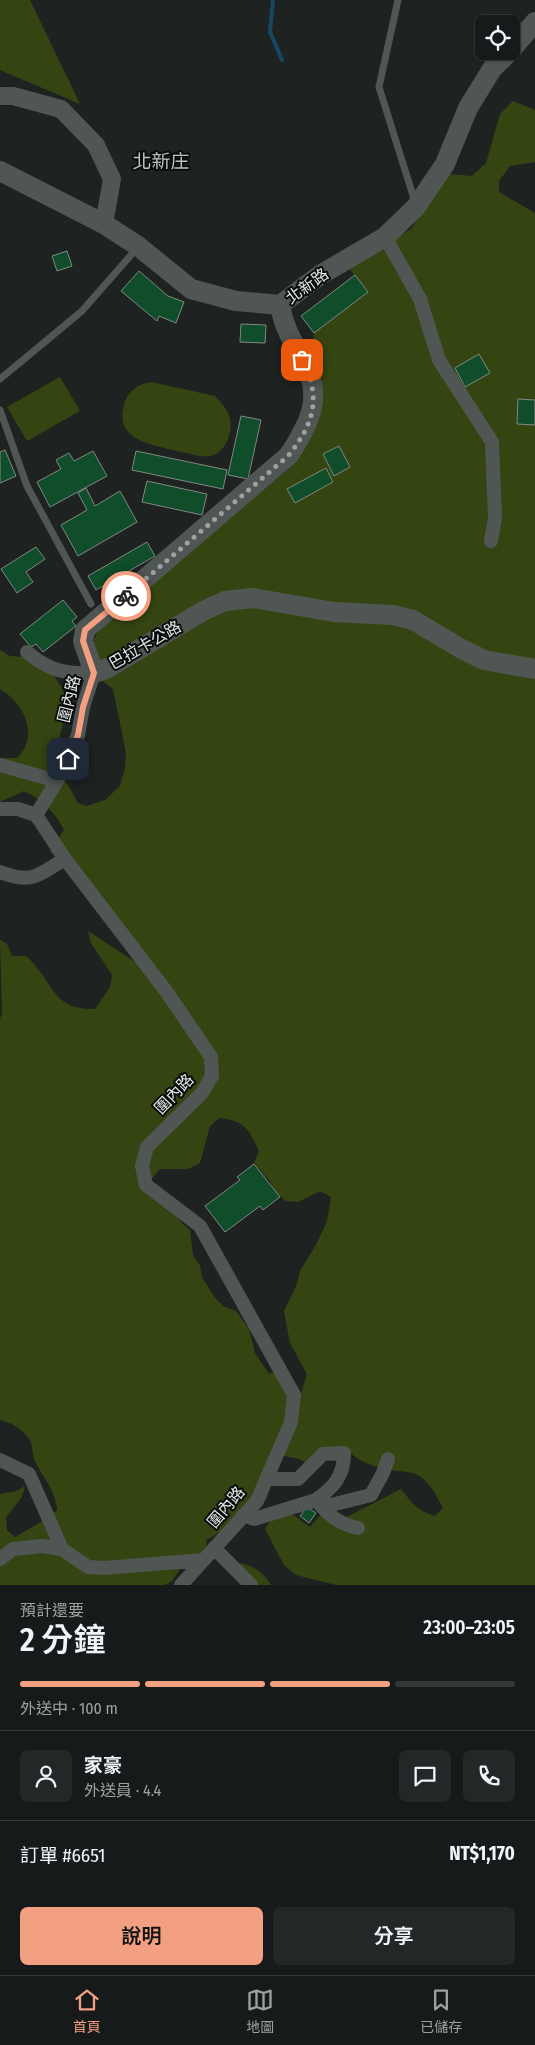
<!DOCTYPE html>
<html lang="zh-TW">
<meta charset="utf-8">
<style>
body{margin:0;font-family:"Fira Sans Condensed","Noto Sans TC",sans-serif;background:#232727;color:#f1f3f6;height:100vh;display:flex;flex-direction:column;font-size:19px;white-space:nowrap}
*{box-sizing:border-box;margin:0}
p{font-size:16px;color:#9ea1a2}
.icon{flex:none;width:28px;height:28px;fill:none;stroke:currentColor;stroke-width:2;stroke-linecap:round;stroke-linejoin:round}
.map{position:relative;height:1585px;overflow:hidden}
.side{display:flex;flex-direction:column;background:#161a1a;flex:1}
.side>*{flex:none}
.tools{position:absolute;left:475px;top:15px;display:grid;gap:10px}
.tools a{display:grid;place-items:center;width:45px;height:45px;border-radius:8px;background:#161a1a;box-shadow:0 1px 4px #0004,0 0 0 1px #353839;font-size:25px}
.pin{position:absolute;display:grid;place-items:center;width:42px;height:42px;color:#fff;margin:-21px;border-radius:10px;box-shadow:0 2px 8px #0006}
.courier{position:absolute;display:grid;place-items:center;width:50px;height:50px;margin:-25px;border:4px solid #f2a081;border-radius:50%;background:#fff;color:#222;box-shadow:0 1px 6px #0007}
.head em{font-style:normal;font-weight:600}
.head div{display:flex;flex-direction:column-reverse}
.head{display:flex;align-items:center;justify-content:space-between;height:85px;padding:0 20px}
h1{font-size:32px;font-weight:600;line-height:38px}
.bar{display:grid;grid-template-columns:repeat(4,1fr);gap:8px 5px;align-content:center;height:60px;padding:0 20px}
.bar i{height:6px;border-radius:4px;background:#353839}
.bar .current{background:#f2a081}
.bar p{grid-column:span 4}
.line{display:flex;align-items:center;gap:12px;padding:0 20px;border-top:1px solid #353839}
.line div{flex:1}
.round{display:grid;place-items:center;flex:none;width:52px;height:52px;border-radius:8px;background:#232727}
.cta{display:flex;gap:10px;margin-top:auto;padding:10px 20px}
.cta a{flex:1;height:58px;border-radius:8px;background:#f2a081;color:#111;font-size:20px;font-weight:600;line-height:58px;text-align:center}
.cta a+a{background:#232727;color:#f1f3f6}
.tabs{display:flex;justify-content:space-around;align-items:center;height:70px;border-top:1px solid #353839;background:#161a1a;font-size:14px;color:#9ea1a2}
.tabs a{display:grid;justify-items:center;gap:2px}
.tabs .current{color:#f2a081}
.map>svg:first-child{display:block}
.green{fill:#354511;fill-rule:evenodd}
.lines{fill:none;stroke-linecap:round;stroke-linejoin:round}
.stream{stroke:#174762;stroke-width:4}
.building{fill:#104d2a;stroke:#828784}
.service{stroke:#505654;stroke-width:7}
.minor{stroke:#505654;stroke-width:14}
.tertiary{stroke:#505654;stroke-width:18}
.secondary{stroke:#505654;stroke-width:20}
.done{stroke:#9da2a1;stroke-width:5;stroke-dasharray:0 9}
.route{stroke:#f2a081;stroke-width:6}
.labels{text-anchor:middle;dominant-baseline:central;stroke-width:4;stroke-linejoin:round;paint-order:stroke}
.street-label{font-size:16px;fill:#e2e6e5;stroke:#0a0c0c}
.quarter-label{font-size:19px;fill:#bac1c0;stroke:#0a0c0c}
</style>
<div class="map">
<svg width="535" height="1585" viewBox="0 0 535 1585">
<rect width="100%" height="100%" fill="#1e2322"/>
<path class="green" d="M0,0H30L80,104L0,70Z
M513,101L535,110V162L510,166L499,181V192L535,213V1585H336L296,1575L284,1565L265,1529L271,1520L292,1514L310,1527L322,1513L343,1519L401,1489C413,1504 416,1510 435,1516L443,1508C417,1455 408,1481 366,1463C358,1459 350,1453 343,1448L310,1465L299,1459L284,1456L273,1462L267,1499L226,1529L206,1540L208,1552L186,1560L172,1581L165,1585H0V1494L16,1491L25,1486L22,1497L6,1517L7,1530L15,1537L48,1518L57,1510C56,1491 43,1478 35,1461C30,1450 36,1444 24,1433C17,1426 10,1423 0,1420V1019L2,1013L0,940L7,944L12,956H26C54,980 50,1010 95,1009L110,987L112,975L91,943L88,931L143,967L153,962L144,954L50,851L64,830C56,813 41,799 24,791L0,802V758H17C40,736 24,703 0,689V650L10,656L23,657L47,666L62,688L67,700L66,714L50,770C66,774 70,790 78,803L87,806L105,800L120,786L125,768L126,753L113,689L100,679L94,639L105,621L291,467L308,439L323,397L320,395L322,381L312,357L314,333L368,292L347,266L411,229L448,174L472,176L486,163L500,114ZM219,1118C244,1120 249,1129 259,1151L254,1163L270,1181L276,1193L286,1201L298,1202L320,1191L331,1197L327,1221L316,1245L300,1271L297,1284L284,1311L290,1343L307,1374L299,1400L279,1370L269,1374L255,1353L249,1329L236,1311L223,1306L215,1298L202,1277L200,1265L193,1256L190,1230L182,1223L149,1182L160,1169H188L200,1163L210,1126Z
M60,377L80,411L27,441L7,407Z
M151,382L215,396C220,402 226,407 229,415C234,427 228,449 214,455C203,459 188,453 177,451C150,444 112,440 125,402C129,390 139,384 151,382Z
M232,1562C251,1564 261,1570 271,1585H241Z"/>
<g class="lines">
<path class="stream" d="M273,0L270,32L282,60"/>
</g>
<path class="building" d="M67,251L72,266L57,271L52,256Z
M139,271L168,296L184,302L176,323L159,316L157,321L121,291Z
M355,275L368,292L314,333L301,316Z
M241,324L266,325L265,343L240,342Z
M479,354L490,373L465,387L455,368Z
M518,399L535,400V425L517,424Z
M241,416L261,420L248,479L228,475Z
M339,446L350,467L334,476L323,454Z
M5,450L16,476L0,483V452Z
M93,451L107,476L50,507L37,482L61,469L56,460L69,453L74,461Z
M136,451L227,470L223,489L132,470Z
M326,468L333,482L295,503L287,489Z
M147,481L207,494L202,515L142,502Z
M86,488L95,506L120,491L137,522L78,556L61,525L87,510L78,493Z
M147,542L155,556L96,590L88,576Z
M36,547L45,559L26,572L33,582L17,593L1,569Z
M63,600L77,617L72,621L76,626L43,652L36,644L31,647L20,634Z
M254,1164L280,1197L263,1210L260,1206L225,1232L205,1206L240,1180L237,1177Z
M307,1507L316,1513L309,1523L300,1516Z"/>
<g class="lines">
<path class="service" d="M398,0L379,87L415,202
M0,379L82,311L138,247
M0,410L27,486L91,604"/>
<path class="minor" d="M385,237L420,299L439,360L492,442L495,518L491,541
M27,652C49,671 65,674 94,673L83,707L78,735L57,781L36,815L65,859L166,991L211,1057L212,1076L202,1093L147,1147L142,1166L146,1185L200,1226L294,1395L291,1422L257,1501L181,1585
M0,765L57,781
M0,809H18L36,815
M0,872C33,884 36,876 65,859
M0,1460L29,1474L62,1549
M267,1479H298L323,1454L344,1453C344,1476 334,1487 316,1500C328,1515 339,1524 358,1528
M243,1515L254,1519L316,1500L331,1505L371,1495L383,1473L388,1459
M214,1548L251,1585
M0,1559L13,1549L42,1546L62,1549L88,1567L104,1568L204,1560"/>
<path class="tertiary" d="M0,96H13L61,109L96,145L112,179L104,224"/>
<path class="secondary" d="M511,50L535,22
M0,171L104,224L138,246L191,289L236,301L280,305L320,275L385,237L416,207L445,164L468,108L492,69L510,51
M280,305C287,353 329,372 307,423C301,435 296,446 288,456L85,630L83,641L94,673L108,668L203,611L225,601L253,598L334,612L393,615L413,620L460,648L484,660L535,669"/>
</g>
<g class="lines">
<path class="done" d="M126,596L288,456C314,424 322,397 302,360"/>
<path class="route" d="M68,759L78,735L83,707L94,673L83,641L85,630L126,596"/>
</g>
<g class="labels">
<g class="street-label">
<text transform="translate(307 286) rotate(-36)">北新路</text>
<text transform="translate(145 645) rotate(-30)">巴拉卡公路</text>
<text transform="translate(69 699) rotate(-76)">圍內路</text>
<text transform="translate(174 1094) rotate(-46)">圍內路</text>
<text transform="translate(226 1507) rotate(-50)">圍內路</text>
</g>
<g class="quarter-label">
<text x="161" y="161">北新庄</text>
</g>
</g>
</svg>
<div class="tools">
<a><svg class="icon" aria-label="locate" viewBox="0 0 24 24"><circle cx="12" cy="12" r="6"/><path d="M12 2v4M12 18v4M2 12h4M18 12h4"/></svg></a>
</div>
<div class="pin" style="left:302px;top:360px;background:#ea580c"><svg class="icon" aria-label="bag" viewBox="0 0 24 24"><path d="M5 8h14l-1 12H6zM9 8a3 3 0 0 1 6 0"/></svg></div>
<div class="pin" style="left:68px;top:759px;background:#1f2937"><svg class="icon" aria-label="home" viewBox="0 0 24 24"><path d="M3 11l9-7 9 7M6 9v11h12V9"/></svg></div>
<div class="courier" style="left:126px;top:596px"><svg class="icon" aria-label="bike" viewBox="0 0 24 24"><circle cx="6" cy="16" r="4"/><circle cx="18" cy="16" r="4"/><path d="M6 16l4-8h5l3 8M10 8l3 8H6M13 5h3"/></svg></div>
</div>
<section class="side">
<div class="head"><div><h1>2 分鐘</h1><p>預計還要</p></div><em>23:00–23:05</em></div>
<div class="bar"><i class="current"></i><i class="current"></i><i class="current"></i><i></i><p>外送中 · 100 m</p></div>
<div class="line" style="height:90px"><a class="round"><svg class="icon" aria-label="person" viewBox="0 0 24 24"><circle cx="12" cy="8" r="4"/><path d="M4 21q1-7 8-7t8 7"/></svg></a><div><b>家豪</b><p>外送員 · 4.4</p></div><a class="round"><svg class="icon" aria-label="chat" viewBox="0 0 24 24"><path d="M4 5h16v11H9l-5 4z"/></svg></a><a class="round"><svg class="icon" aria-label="phone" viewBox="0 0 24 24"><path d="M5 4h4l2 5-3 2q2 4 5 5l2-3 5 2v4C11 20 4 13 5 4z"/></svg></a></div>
<div class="line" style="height:65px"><div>訂單 #6651</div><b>NT$1,170</b></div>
<div class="cta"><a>說明</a><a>分享</a></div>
</section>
<nav class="tabs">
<a class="current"><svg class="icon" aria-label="home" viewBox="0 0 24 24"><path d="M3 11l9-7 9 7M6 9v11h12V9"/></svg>首頁</a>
<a><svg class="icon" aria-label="map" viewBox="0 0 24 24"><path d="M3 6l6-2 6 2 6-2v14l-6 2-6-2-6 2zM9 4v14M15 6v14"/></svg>地圖</a>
<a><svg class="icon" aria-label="saved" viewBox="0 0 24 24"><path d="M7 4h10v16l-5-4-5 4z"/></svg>已儲存</a>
</nav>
